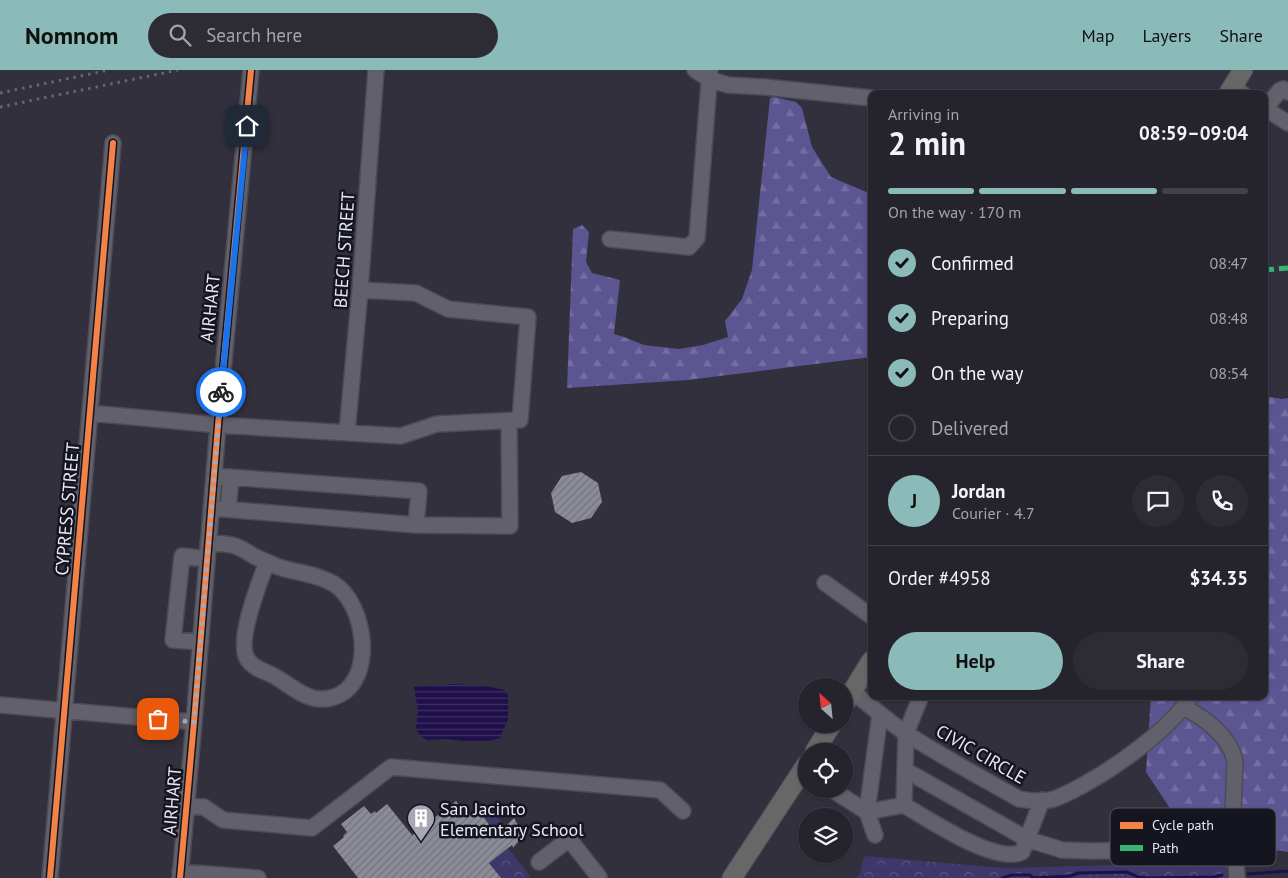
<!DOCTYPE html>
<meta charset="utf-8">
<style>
body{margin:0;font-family:"PT Sans",sans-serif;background:#2d2c35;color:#f1f3f6;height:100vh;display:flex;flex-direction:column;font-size:19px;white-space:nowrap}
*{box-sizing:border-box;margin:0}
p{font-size:16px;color:#a3a4aa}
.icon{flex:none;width:28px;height:28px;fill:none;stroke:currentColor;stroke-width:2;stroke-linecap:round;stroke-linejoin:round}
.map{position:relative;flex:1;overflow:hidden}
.drawer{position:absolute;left:868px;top:20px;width:400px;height:610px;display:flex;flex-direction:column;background:#25242d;border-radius:10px;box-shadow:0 1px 4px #0004,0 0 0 1px #424149}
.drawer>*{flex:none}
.needle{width:32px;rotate:333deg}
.tools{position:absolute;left:798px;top:608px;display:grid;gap:10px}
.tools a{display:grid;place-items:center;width:55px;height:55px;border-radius:50%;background:#25242d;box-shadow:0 1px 4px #0004,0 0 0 1px #424149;font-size:25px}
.pin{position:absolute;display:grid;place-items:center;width:42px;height:42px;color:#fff;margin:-21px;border-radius:10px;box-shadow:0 2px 8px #0006}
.courier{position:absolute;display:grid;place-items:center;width:50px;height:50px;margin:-25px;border:4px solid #1a73e8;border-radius:50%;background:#fff;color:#222;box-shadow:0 1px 6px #0007}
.summary em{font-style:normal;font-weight:600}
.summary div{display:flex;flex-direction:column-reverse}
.summary{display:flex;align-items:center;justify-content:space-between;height:85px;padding:0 20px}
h1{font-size:32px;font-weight:600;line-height:38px}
.bar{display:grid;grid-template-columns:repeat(4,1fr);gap:8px 5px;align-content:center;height:60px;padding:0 20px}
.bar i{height:6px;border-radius:4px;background:#424149}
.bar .on{background:#8bbbb9}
.bar p{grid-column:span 4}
.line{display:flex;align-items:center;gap:12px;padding:0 20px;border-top:1px solid #424149}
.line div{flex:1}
.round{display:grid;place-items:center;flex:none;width:52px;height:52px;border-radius:26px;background:#2d2c35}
ol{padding:0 20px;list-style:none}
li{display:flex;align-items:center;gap:15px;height:55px}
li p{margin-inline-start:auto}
li .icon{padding:5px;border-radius:50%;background:#8bbbb9;color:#111;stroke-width:4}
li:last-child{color:#a3a4aa}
li i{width:28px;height:28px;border:2px solid #424149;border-radius:50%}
.cta{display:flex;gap:10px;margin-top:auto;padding:10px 20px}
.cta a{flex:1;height:58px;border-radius:30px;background:#8bbbb9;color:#111;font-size:20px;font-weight:600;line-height:58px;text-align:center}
.cta a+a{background:#2d2c35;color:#f1f3f6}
header{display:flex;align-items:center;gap:30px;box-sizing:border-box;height:70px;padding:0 25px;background:#8bbbb9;color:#111}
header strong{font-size:24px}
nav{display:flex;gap:28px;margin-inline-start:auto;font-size:18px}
.search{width:350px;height:45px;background:#2d2c35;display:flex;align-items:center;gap:12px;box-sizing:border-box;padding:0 18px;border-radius:28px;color:#a3a4aa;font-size:19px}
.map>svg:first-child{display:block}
.forest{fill:url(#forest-firs)}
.park{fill:url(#park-crowns)}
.water{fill:url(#water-rules)}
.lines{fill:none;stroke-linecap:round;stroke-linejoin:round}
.stream{stroke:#1f0f4b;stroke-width:3}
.building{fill:url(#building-hatch)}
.minor-casing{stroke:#4c4b55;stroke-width:18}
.major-casing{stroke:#4c4b55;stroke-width:21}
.minor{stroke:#61606b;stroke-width:15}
.major{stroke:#676767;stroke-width:19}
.rail{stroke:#67666f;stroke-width:3;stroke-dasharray:2.5 5;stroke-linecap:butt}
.quiet{stroke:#33b770;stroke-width:5;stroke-dasharray:10 5;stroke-linecap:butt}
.cycleway-casing{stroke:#15151f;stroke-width:9}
.cycleway{stroke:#f48246;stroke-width:6}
.done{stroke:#a7a7b5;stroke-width:5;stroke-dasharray:0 9}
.route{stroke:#1a73e8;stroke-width:6}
.labels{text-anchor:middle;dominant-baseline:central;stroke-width:5;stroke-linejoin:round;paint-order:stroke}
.street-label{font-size:18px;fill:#e7e7f6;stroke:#15151f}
.poi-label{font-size:18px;fill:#e7e7f6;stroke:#15151f;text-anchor:start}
.key{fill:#15151f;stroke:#545460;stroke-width:1}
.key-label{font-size:14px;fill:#e7e7f6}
</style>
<header>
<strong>Nomnom</strong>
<div class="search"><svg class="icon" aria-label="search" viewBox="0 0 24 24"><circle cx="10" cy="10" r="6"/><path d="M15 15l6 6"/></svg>Search here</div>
<nav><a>Map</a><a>Layers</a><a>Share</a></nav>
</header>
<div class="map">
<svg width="1288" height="808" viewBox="0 0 1288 808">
<defs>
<pattern id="forest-firs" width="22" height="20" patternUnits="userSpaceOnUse" patternTransform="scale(1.25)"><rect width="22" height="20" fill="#5b5592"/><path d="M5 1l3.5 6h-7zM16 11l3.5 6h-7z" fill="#736da2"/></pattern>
<pattern id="park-crowns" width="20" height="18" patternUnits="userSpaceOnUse" patternTransform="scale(1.25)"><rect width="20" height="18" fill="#3d376a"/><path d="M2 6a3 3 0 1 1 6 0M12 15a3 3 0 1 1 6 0" fill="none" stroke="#595480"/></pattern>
<pattern id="water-rules" width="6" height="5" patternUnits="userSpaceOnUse" patternTransform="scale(1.25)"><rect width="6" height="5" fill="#1f0f4b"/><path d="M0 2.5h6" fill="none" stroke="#403266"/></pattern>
<pattern id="building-hatch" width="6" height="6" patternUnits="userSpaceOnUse" patternTransform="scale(1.25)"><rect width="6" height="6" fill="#8c8c97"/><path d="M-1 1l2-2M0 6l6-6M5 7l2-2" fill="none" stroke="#73737c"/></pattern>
</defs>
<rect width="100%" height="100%" fill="#31303c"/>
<path class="forest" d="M774,27L796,32L802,38L812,77L831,107L871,124V287L688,310L567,318L573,159L582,155L589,162L586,192L592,203L620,210L614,264L624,267L644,275L679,279L703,275L728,267L725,251L742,229L752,200L770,28Z
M1264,326L1282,329L1288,328V782L1190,769L1146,702L1151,626H1264Z"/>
<path class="park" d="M486,733L504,755L496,762L478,740Z
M508,778L530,806L528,808H501L489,793Z
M864,786L1004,798L1226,792L1228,808H855L860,804Z"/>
<path class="water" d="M453,614L487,616L504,620L508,625V649L500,668L488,671H464L445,669L427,670L420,666L416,658L418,641L414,617Z"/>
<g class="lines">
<path class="stream" d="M1248,804L1288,801
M1002,808L1012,805H1030L1033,808L1070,806L1079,803L1127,802L1138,807L1148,808L1214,807L1222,805"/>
</g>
<path class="building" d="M581,402L598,413L602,432L591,448L572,453L555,442L551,423L562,406Z
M456,731L465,743L467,741L470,745L478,740L495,762L506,756L514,748L519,757L527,766L519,771L513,778L512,775L489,793L501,808H358L333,776L344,767L343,766L347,762L341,754L364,736L371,744L375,741L376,743L387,734L412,765L411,766Z"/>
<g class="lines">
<g class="minor-casing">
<path id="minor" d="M695,0L709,9L728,15L765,17L871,28
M1233,16L1243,24
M1264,38L1288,53
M1265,39L1280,20L1283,19L1288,22
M610,169L689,177L697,168L710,0
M90,343L218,355L401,366L437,354L520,350L528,247L448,239L416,223L360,220
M347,362L360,220L376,0
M211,438L416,455L419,421L214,406
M228,439L231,407
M416,455L510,456L509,351
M208,473C217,474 226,473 235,476C241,478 246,481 252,485C259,489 268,492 276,496C294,503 316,503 334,514C365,533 376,607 339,625C331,629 322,630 313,628C298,624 287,613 274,606C265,601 254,599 248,590C235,573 260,511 267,492
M825,513L871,546
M201,572L173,570L182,486L207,489
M852,622C871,635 887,651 907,664C943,687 982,708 1019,729C1030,731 1040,732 1050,730C1062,727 1074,720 1085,714C1119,695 1170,659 1191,626
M0,635L194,652
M1183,637C1204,647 1231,667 1235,692L1233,743L1237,808
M905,700L1027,769L1062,780L1091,781L1234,779
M831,719L867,742L904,735C928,749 996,795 1022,782L1042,730
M904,735L906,663L921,626
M186,736L204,737L223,750L312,758L391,697L660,720L683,741
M875,765L867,742L880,644
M539,792L569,769L599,807
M180,802L258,808
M50,808L113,73
M180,808L194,652L218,355L251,0"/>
</g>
<g class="major-casing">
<path id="major" d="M1228,24L1243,0
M844,635L871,591
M815,681L832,654
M732,808L806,695"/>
</g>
<use href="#minor" class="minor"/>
<use href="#major" class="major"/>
<path class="rail" d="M0,23L109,0
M0,37L178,0"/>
<path class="quiet" d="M1264,200L1288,198"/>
<g class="cycleway-casing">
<path id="cycleway" d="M50,808L113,73
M180,808L194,652L218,355L251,0"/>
</g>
<use href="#cycleway" class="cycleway"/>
</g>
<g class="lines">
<path class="done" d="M158,649L194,652L221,322"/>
<path class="route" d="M221,322L247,56"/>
</g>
<defs>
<g id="building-pin" transform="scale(1.4375)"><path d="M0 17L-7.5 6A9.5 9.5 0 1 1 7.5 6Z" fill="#a7a7b5" stroke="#15151f"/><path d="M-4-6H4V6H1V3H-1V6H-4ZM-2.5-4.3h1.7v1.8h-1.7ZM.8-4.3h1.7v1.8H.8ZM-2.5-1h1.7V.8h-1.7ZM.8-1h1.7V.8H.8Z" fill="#fff"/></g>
</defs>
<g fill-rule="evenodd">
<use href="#building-pin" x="421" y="748"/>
</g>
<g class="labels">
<g class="street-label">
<text transform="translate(344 180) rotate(-86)">BEECH STREET</text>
<text transform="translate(210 238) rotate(-84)">AIRHART</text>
<text transform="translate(67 439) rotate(-85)">CYPRESS STREET</text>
<text transform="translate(981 684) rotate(30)">CIVIC CIRCLE</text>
<text transform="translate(172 731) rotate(-85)">AIRHART</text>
</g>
<g class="poi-label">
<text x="440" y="738">San Jacinto<tspan x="440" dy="21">Elementary School</tspan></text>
</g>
</g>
<rect x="1110" y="738" width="166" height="58" rx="8" class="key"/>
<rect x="1120" y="752" width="23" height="7" fill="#f48246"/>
<rect x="1120" y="775" width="23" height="6" fill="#33b770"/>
<g class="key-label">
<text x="1152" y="760">Cycle path</text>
<text x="1152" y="783">Path</text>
</g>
</svg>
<div class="tools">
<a><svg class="needle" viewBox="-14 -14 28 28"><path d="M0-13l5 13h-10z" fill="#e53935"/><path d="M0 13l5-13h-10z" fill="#a3a4aa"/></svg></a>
<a><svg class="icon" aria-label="locate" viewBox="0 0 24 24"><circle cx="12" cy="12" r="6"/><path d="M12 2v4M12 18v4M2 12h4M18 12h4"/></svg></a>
<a><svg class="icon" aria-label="layers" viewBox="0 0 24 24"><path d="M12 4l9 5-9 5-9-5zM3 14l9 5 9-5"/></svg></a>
</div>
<div class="pin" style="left:158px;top:649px;background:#ea580c"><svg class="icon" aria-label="bag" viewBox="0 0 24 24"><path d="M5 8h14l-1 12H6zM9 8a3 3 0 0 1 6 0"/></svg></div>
<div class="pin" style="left:247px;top:56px;background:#1f2937"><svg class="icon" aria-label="home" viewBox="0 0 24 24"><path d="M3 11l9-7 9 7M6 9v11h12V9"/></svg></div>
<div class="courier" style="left:221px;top:322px"><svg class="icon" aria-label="bike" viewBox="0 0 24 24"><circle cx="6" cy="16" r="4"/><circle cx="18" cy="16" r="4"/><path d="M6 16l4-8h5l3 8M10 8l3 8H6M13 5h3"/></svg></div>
<section class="drawer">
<div class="summary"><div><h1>2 min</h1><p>Arriving in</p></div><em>08:59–09:04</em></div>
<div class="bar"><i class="on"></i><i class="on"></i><i class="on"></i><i></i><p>On the way · 170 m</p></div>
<ol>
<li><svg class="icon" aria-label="check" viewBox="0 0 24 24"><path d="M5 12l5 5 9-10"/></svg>Confirmed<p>08:47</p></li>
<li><svg class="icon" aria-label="check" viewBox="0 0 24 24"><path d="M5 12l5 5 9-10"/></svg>Preparing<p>08:48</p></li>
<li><svg class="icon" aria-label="check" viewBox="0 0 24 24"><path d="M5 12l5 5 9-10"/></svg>On the way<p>08:54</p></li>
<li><i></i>Delivered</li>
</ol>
<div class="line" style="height:90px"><b class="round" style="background:#8bbbb9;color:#111">J</b><div><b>Jordan</b><p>Courier · 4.7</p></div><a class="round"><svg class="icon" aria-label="chat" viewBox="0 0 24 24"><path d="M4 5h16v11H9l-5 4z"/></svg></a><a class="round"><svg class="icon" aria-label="phone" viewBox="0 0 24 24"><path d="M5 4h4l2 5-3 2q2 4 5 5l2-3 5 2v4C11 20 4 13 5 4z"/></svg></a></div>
<div class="line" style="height:65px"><div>Order #4958</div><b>$34.35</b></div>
<div class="cta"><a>Help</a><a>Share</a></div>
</section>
</div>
